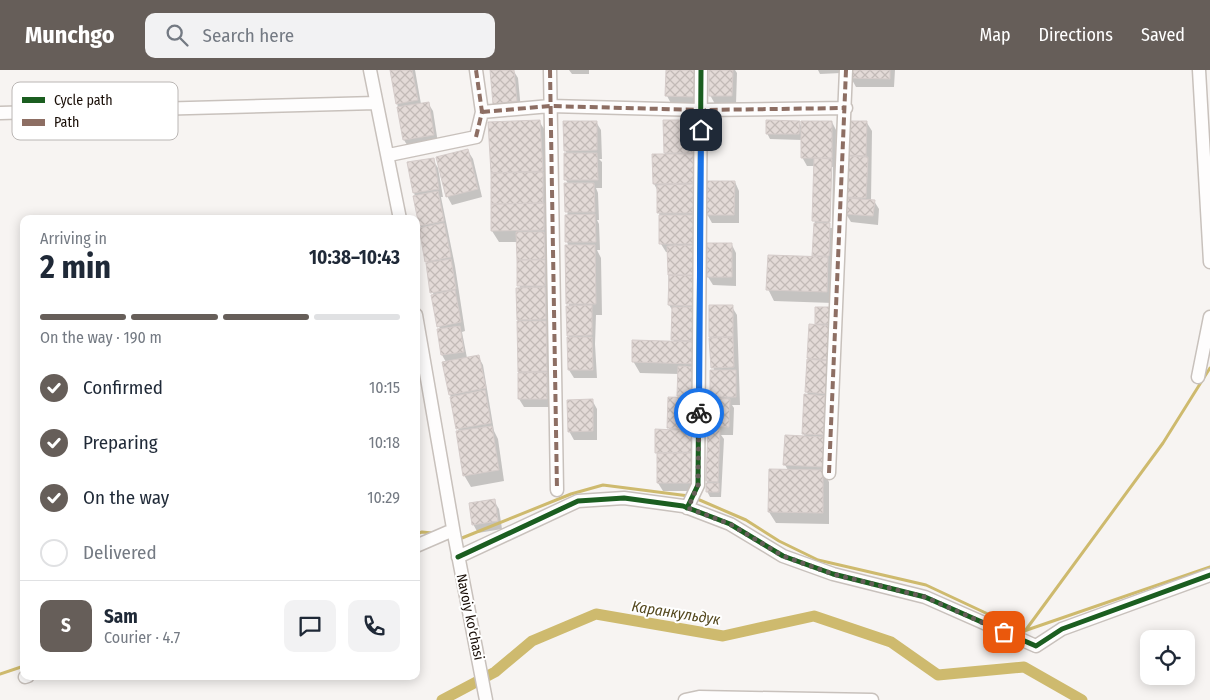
<!DOCTYPE html>
<meta charset="utf-8">
<style>
body{margin:0;font-family:"Fira Sans Condensed",sans-serif;background:#f2f2f3;color:#1f2937;height:100vh;display:flex;flex-direction:column;font-size:19px;white-space:nowrap}
*{box-sizing:border-box;margin:0}
p{font-size:16px;color:#747a83}
.icon{flex:none;width:28px;height:28px;fill:none;stroke:currentColor;stroke-width:2;stroke-linecap:round;stroke-linejoin:round}
.map{position:relative;flex:1;overflow:hidden}
.details{position:absolute;left:20px;top:145px;width:400px;height:465px;display:flex;flex-direction:column;background:#fff;border-radius:10px;box-shadow:0 2px 12px #0003}
.details>*{flex:none}
.controls{position:absolute;left:1140px;top:560px;display:grid;gap:10px}
.controls a{display:grid;place-items:center;width:55px;height:55px;border-radius:10px;background:#fff;box-shadow:0 2px 12px #0003;font-size:25px}
.pin{position:absolute;display:grid;place-items:center;width:42px;height:42px;color:#fff;margin:-21px;border-radius:10px;box-shadow:0 2px 8px #0006}
.courier{position:absolute;display:grid;place-items:center;width:50px;height:50px;margin:-25px;border:4px solid #1a73e8;border-radius:50%;background:#fff;color:#222;box-shadow:0 1px 6px #0007}
.head em{font-style:normal;font-weight:700}
.head div{display:flex;flex-direction:column-reverse}
.head{display:flex;align-items:center;justify-content:space-between;height:85px;padding:0 20px}
h1{font-size:32px;font-weight:700;line-height:38px}
.bar{display:grid;grid-template-columns:repeat(4,1fr);gap:8px 5px;align-content:center;height:60px;padding:0 20px}
.bar i{height:6px;border-radius:4px;background:#e0e1e3}
.bar .selected{background:#665e59}
.bar p{grid-column:span 4}
.line{display:flex;align-items:center;gap:12px;padding:0 20px;border-top:1px solid #e0e1e3}
.line div{flex:1}
.round{display:grid;place-items:center;flex:none;width:52px;height:52px;border-radius:10px;background:#f2f2f3}
ol{padding:0 20px;list-style:none}
li{display:flex;align-items:center;gap:15px;height:55px}
li p{margin-inline-start:auto}
li .icon{padding:5px;border-radius:50%;background:#665e59;color:#fff;stroke-width:4}
li:last-child{color:#747a83}
li i{width:28px;height:28px;border:2px solid #e0e1e3;border-radius:50%}
header{display:flex;align-items:center;gap:30px;box-sizing:border-box;height:70px;padding:0 25px;background:#665e59;color:#fff}
header strong{font-size:24px}
nav{display:flex;gap:28px;margin-inline-start:auto;font-size:18px}
.search{width:350px;height:45px;background:#f2f2f3;display:flex;align-items:center;gap:12px;box-sizing:border-box;padding:0 18px;border-radius:10px;color:#747a83;font-size:19px}
.map>svg:first-child{display:block}
.shadow{fill:#0003;fill-rule:evenodd}
.lines{fill:none;stroke-linecap:round;stroke-linejoin:round}
.stream{stroke:#ceba6e;stroke-width:3}
.canal{stroke:#ceba6e;stroke-width:11}
.building{fill:url(#building-cross-hatch);stroke:#d5ccca}
.minor-casing{stroke:#c8c1bc;stroke-width:15}
.minor{stroke:#fefdfd;stroke-width:12}
.quiet{stroke:#8d6e63;stroke-width:4;stroke-dasharray:8 4;stroke-linecap:butt}
.cycleway-casing{stroke:#fff;stroke-width:8}
.cycleway{stroke:#1b5e20;stroke-width:5}
.done{stroke:#665e59;stroke-width:5;stroke-dasharray:0 9}
.route{stroke:#1a73e8;stroke-width:6}
.labels{text-anchor:middle;dominant-baseline:central;stroke-width:4;stroke-linejoin:round;paint-order:stroke}
.street-label{font-size:14px;fill:#180d06;stroke:#fff}
.water-label{font-size:15px;font-style:italic;fill:#54481e;stroke:#fff}
.key{fill:#fff;stroke:#bab6b4;stroke-width:1}
.key-label{font-size:14px;fill:#180d06}
</style>
<header>
<strong>Munchgo</strong>
<div class="search"><svg class="icon" aria-label="search" viewBox="0 0 24 24"><circle cx="10" cy="10" r="6"/><path d="M15 15l6 6"/></svg>Search here</div>
<nav><a>Map</a><a>Directions</a><a>Saved</a></nav>
</header>
<div class="map">
<svg width="1210" height="630" viewBox="0 0 1210 630">
<defs>
<pattern id="building-cross-hatch" width="8" height="8" patternUnits="userSpaceOnUse" patternTransform="scale(1.25)"><rect width="8" height="8" fill="#e3dad7"/><path d="M0 0l8 8M0 8l8-8" fill="none" stroke="#c2bab7"/></pattern>
</defs>
<rect width="100%" height="100%" fill="#f7f4f2"/>
<path class="shadow" d="M391,0H415L421,34L428,33L433,41L438,73L409,78L404,70Z
M513,0L518,8L521,40L499,42L494,33Z
M569,0H589V4H572Z
M667,0H701L700,38L673,37L667,26Z
M711,0H735L737,3L736,34H715L710,25Z
M818,0H841V3L820,4Z
M851,0H895L894,17H856L851,8Z
M539,51L546,62L551,337H524L519,329L518,249L520,219L518,172H499L492,161L490,53Z
M665,51H692L697,59L698,421H663L658,413L657,360L670,361L669,358L680,329L679,304L640,303L633,291L674,273L673,241L669,235L668,182H666L661,174L658,121L654,114L665,85Z
M596,52L601,60L602,89H599L602,92V118H596L598,123L599,150H597L599,154L600,180H597L601,188L602,245H596L595,274L597,308H574L569,300V177L567,172L568,114L566,110L567,84L565,80Z
M799,52L802,58L832,52L836,60L835,160H832L834,163L833,194H831L834,200L833,233L774,231L768,219L815,188V96H807L802,87V70L770,69L767,63ZM831,97H833L832,158H829Z
M850,52L867,53L872,61L871,131H874L879,139L878,155L851,152L846,144L848,129Z
M468,81L473,89L482,127L452,135L447,126Z
M433,90L438,98L443,127H441L455,196L465,261L462,262L467,288L478,286L483,295L494,361L498,369L504,411L471,417L464,405L459,362L450,324L446,292L442,285L440,260L414,122Z
M735,112L739,121V153H712L707,144Z
M732,175L736,183V216L713,215L708,207Z
M732,237L737,245L740,335H732L734,338L733,365H721L724,369L721,427H710L707,421V411L709,360H712L709,356L714,301L710,266Z
M831,238L825,405L829,412V454L776,453L769,442L788,400L785,395L805,367L803,363L809,326L806,321L808,288L818,256L817,253Z
M592,330L597,339V370H574L569,361Z
M494,431L499,439L502,459L478,463L473,454Z"/>
<g class="lines">
<path class="stream" d="M695,428L746,450L779,471L818,490L926,515L1024,561L1210,497
M416,464L422,462L432,463
M458,467L462,468L571,424L603,415L689,426
M1025,561L1163,373L1210,298
M0,604L24,596"/>
<path class="canal" d="M442,630L495,602L532,571L596,544L723,566L814,546L891,572L938,605L1024,597L1082,630"/>
</g>
<path class="building" d="M390,0H412L418,30L396,34Z
M490,0H514L517,31L493,34Z
M666,0H695L694,27L665,26Z
M709,0H733L732,26H709Z
M850,0H890V9L850,8Z
M429,32L434,65L403,70L397,37Z
M540,50L543,101L491,103L488,52Z
M663,50H693V83H664Z
M766,50L800,51L799,64H766Z
M563,51H597V80L564,81Z
M801,51H832V88H801Z
M849,51H867L866,86L847,85Z
M468,79L478,119L446,127L436,87Z
M564,83H597L598,110H564Z
M652,84H693L694,113L653,114Z
M848,86L868,87L866,128L846,127Z
M434,88L439,119L413,123L407,92Z
M814,88L832,89L830,152L812,151Z
M543,102V133L491,134V103Z
M707,111H735L734,145H706Z
M564,113H594L595,142H565Z
M694,114V143H657V115Z
M438,121L444,151L419,156L413,126Z
M846,128L875,130L873,146L844,144Z
M544,133V160L491,161V134Z
M595,144L596,172H565V145Z
M659,145H694L695,174H659Z
M444,153L451,187L425,192L419,158Z
M814,153H830L829,186H812Z
M516,162H544L545,189L517,190Z
M707,173H732V207H707Z
M565,175H595L596,234H566Z
M695,175L696,205H668L667,176Z
M768,185L828,187L827,222L766,220Z
M451,189L456,219L430,223L426,193Z
M517,190H545V216H517Z
M669,205L697,206L698,236L668,235Z
M545,217L546,249L517,250L516,218Z
M455,220L461,252L437,257L431,225Z
M592,235V265L567,266L566,236Z
M709,235H733V267H709Z
M672,237H698V271L671,270Z
M815,237H832V254H815Z
M517,251H546L547,301L518,302Z
M809,254L832,256L830,290L807,288Z
M460,256L464,282L441,285L437,259Z
M567,267H592L593,300H568Z
M733,267L734,297L711,298L709,268Z
M632,270L698,272L697,294L632,292Z
M479,285L486,318L449,325L442,292Z
M807,289L830,291L827,324L805,322Z
M678,296L697,297L696,327L677,326Z
M710,300H736V327H710Z
M547,302V329H518V303Z
M485,320L491,353L456,359L450,327Z
M804,324L828,326L825,365L802,364Z
M668,327L696,328L695,359L667,358Z
M709,328L730,329L729,357L708,356Z
M593,329V361L568,362L567,330Z
M492,356L499,400L463,406L456,361Z
M655,359L695,361L693,382L655,383Z
M708,359L720,360L718,412L706,411Z
M785,365L825,367L823,397L783,395Z
M657,383H693V413H657Z
M769,399L823,400V443L768,442Z
M706,413H719V422H706Z
M495,429L498,451L472,455L469,433Z"/>
<g class="lines">
<g class="minor-casing">
<path id="minor" d="M370,0L400,149
M550,0L557,420
M1199,0L1210,192
M482,42L550,36L701,40L846,38
M0,43L376,33
M389,85L476,67L482,42L476,0
M416,245L454,464L486,630
M1198,307L1210,247
M829,403L846,0
M687,438L698,415L701,0
M416,476L453,460
M458,487L578,431L624,428L683,436L730,454L783,486L833,504L925,527L1036,576L1062,559L1210,505
M25,607L28,606
M685,630L699,627L872,630"/>
</g>
<use href="#minor" class="minor"/>
<path class="quiet" d="M550,0L557,420
M482,42L550,36L701,40L846,38
M476,67L482,42L476,0
M829,403L846,0"/>
<g class="cycleway-casing">
<path id="cycleway" d="M687,438L698,415L701,0
M458,487L578,431L624,428L683,436L730,454L783,486L833,504L925,527L1036,576L1062,559L1210,505"/>
</g>
<use href="#cycleway" class="cycleway"/>
</g>
<g class="lines">
<path class="done" d="M699,343L698,415L688,438L730,454L783,486L833,504L925,527L1004,562"/>
<path class="route" d="M699,343L701,60"/>
</g>
<g class="labels">
<g class="street-label">
<text transform="translate(470 547) rotate(78)">Navoiy ko'chasi</text>
</g>
<g class="water-label">
<text transform="translate(676 543) rotate(9)">Каранкульдук</text>
</g>
</g>
<rect x="12" y="12" width="166" height="58" rx="8" class="key"/>
<rect x="22" y="27" width="23" height="6" fill="#1b5e20"/>
<rect x="22" y="49" width="23" height="7" fill="#8d6e63"/>
<g class="key-label">
<text x="54" y="35">Cycle path</text>
<text x="54" y="57">Path</text>
</g>
</svg>
<div class="controls">
<a><svg class="icon" aria-label="locate" viewBox="0 0 24 24"><circle cx="12" cy="12" r="6"/><path d="M12 2v4M12 18v4M2 12h4M18 12h4"/></svg></a>
</div>
<div class="pin" style="left:1004px;top:562px;background:#ea580c"><svg class="icon" aria-label="bag" viewBox="0 0 24 24"><path d="M5 8h14l-1 12H6zM9 8a3 3 0 0 1 6 0"/></svg></div>
<div class="pin" style="left:701px;top:60px;background:#1f2937"><svg class="icon" aria-label="home" viewBox="0 0 24 24"><path d="M3 11l9-7 9 7M6 9v11h12V9"/></svg></div>
<div class="courier" style="left:699px;top:343px"><svg class="icon" aria-label="bike" viewBox="0 0 24 24"><circle cx="6" cy="16" r="4"/><circle cx="18" cy="16" r="4"/><path d="M6 16l4-8h5l3 8M10 8l3 8H6M13 5h3"/></svg></div>
<section class="details">
<div class="head"><div><h1>2 min</h1><p>Arriving in</p></div><em>10:38–10:43</em></div>
<div class="bar"><i class="selected"></i><i class="selected"></i><i class="selected"></i><i></i><p>On the way · 190 m</p></div>
<ol>
<li><svg class="icon" aria-label="check" viewBox="0 0 24 24"><path d="M5 12l5 5 9-10"/></svg>Confirmed<p>10:15</p></li>
<li><svg class="icon" aria-label="check" viewBox="0 0 24 24"><path d="M5 12l5 5 9-10"/></svg>Preparing<p>10:18</p></li>
<li><svg class="icon" aria-label="check" viewBox="0 0 24 24"><path d="M5 12l5 5 9-10"/></svg>On the way<p>10:29</p></li>
<li><i></i>Delivered</li>
</ol>
<div class="line" style="height:90px"><b class="round" style="background:#665e59;color:#fff">S</b><div><b>Sam</b><p>Courier · 4.7</p></div><a class="round"><svg class="icon" aria-label="chat" viewBox="0 0 24 24"><path d="M4 5h16v11H9l-5 4z"/></svg></a><a class="round"><svg class="icon" aria-label="phone" viewBox="0 0 24 24"><path d="M5 4h4l2 5-3 2q2 4 5 5l2-3 5 2v4C11 20 4 13 5 4z"/></svg></a></div>
</section>
</div>
